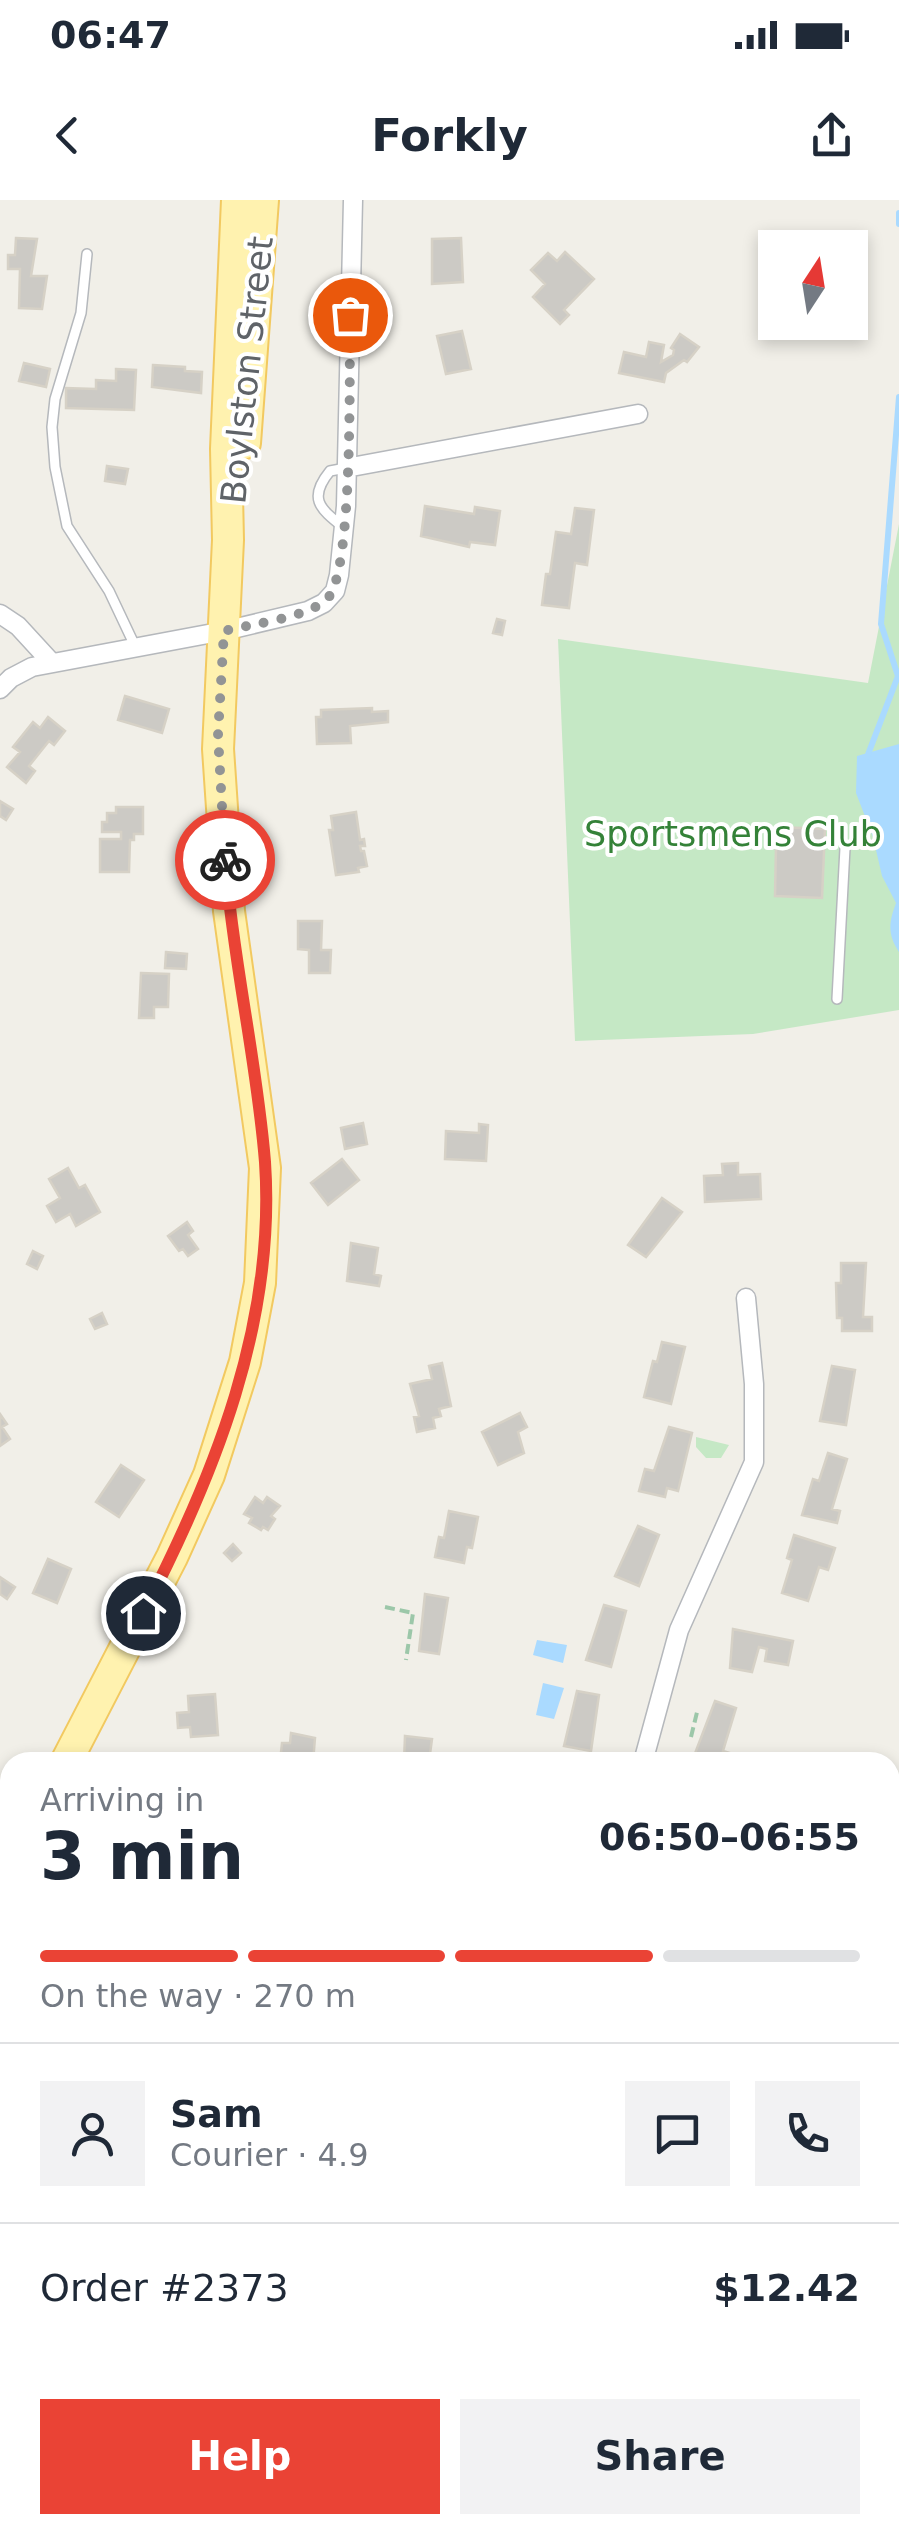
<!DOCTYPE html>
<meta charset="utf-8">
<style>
body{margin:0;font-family:"DejaVu Sans",sans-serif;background:#f2f2f3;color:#1f2937;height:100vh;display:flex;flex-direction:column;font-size:38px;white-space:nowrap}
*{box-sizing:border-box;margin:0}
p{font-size:32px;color:#747a83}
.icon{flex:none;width:55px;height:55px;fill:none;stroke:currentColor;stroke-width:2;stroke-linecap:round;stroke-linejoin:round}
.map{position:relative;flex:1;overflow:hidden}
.sheet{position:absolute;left:0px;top:1552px;width:900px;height:782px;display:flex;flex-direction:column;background:#fff;border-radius:30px 30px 0 0;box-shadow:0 5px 15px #0003}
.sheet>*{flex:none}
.needle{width:65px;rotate:12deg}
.controls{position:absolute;left:758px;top:30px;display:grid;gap:20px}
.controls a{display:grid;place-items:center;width:110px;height:110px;border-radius:0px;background:#fff;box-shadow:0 5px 15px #0003;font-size:50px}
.pin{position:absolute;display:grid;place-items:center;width:85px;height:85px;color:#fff;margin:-42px;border:5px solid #fff;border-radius:50%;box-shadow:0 2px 10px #0007}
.courier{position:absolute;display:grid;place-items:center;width:100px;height:100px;margin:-50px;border:8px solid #ea4335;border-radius:50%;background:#fff;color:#222;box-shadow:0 2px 12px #0007}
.head em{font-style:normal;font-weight:800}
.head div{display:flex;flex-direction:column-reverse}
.head{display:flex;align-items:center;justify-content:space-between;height:170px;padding:0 40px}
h1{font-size:65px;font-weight:800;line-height:75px}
.bar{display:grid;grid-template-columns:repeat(4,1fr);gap:15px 10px;align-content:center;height:120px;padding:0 40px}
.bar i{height:12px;border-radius:8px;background:#e0e1e3}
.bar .on{background:#ea4335}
.bar p{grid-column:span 4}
.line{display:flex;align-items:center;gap:25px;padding:0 40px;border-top:2px solid #e0e1e3}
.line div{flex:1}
.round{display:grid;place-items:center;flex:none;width:105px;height:105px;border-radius:0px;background:#f2f2f3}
.cta{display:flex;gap:20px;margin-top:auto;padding:20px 40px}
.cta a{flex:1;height:115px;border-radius:0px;background:#ea4335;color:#fff;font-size:40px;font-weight:800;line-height:115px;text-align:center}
.cta a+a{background:#f2f2f3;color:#1f2937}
.status{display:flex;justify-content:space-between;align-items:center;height:70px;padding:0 50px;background:#fff;direction:ltr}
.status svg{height:28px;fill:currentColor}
header{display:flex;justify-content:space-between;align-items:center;height:130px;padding:0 40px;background:#fff;font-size:45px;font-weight:800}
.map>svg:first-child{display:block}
.green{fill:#c5e8c5}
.water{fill:#aadaff}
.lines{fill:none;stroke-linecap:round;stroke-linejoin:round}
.stream{stroke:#aadaff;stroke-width:6}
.building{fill:#cccac5;stroke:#d6d1c6;stroke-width:2.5}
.lane-casing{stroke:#b5b8bc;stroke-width:12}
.street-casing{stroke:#b5b8bc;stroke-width:21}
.secondary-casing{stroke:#b6babf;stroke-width:29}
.primary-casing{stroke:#f2c960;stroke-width:34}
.path{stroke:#9cc7a9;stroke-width:4;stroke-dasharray:10 5;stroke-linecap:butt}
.lane{stroke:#fff;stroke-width:9}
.street{stroke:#fff;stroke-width:18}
.secondary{stroke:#fff;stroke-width:25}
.primary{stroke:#fff2af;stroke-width:30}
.done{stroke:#929495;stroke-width:10;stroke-dasharray:0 18}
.route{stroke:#ea4335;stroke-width:12}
.labels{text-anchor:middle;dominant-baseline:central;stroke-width:8;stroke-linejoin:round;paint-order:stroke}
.street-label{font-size:35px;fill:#5f6368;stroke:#fff}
.park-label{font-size:35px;fill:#348238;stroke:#fff}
</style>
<div class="status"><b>06:47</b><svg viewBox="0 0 49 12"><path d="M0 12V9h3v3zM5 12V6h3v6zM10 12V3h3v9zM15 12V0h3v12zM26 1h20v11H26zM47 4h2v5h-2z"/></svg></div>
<header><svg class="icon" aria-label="back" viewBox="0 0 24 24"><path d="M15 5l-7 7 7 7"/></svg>Forkly<svg class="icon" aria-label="share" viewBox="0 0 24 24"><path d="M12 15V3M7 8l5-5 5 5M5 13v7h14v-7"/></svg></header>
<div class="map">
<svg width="899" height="2333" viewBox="0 0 899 2333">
<rect width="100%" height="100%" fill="#f1efe8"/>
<path class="green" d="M899,324V810L753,834L575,841L558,439L868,483Z
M696,1237L729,1245L721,1258H706L696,1247Z
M899,2153V2286L890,2282V2158Z"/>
<path class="water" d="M899,544V752C887,734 889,722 896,703L882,676L873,637L856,593L857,556Z
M537,1440L567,1445L563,1463L533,1455Z
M543,1483L564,1488L554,1519L536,1515Z"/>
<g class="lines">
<path class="stream" d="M899,13V24
M867,557L898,476L881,424L899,197"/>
</g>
<path class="building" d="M16,38L37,39L31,76H47L42,109L19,108L20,69H8V55H15Z
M461,38L463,82L432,84V39Z
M565,52L594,79L564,110L569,115L560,124L533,97L545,84L531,70L548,53L557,61Z
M462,131L471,169L446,174L437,136Z
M680,134L699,147L687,162L684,160L666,173L664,182L619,173L624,152L646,157L649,142L664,145L661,162L673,155L674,150L671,148Z
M24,163L50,169L46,187L19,181Z
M153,165L185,167V171L202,172L201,193L152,187Z
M116,169L136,170L134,210L66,208V188L96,189V180L116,181Z
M107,266L128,269L125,284L105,281Z
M425,306L474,314L475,307L500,311L495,345L470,342L469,347L421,336Z
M575,308L594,310L587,365L575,363L569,408L542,405L546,374H550L556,332L571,334Z
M497,419L505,421L502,435L493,433Z
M125,496L169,509L162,533L118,520Z
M372,508V512L388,511V522L350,526L351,543L317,544L316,517H321V510Z
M48,517L65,531L54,545L49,541L29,566L35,571L26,583L7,567L20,552L13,547L33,522L40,528Z
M0,601L13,609L6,620L0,616Z
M116,607H143V634H134V640H130L129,672H100V639H121V632H102V622H107V613H116Z
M356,612L360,640L364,639L365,646H360L361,651H364L367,666L358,668L359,672L336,675L329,630H333L331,616Z
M778,627L825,629L822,698L775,696L776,646H768V631H778Z
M298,721H322L321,750H331L330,773H309V750L298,749Z
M166,752L187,754L186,769L165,768Z
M141,773L169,774L168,807H154V818H139Z
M363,923L367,944L345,949L341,928Z
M479,924L488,925L486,961L445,959L446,931L479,933Z
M342,959L359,980L328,1005L311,983Z
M738,963V975L760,974L761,999L705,1002L704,976L723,975L722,964Z
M68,968L79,988L85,985L100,1012L76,1026L70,1014L56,1022L47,1006L60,998L49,979Z
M662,998L682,1012L646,1057L628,1045Z
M187,1022L193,1031L188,1035L198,1049L188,1056L183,1049L179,1051L168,1036Z
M351,1043L378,1048L374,1074L381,1076L379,1086L347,1081Z
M33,1051L43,1056L37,1069L27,1064Z
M841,1063H866L863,1117H872V1131H842V1118H837L836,1083H841Z
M102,1113L107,1124L95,1129L90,1119Z
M662,1142L685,1147L671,1204L644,1197L653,1161L657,1162Z
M442,1163L451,1206L439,1209L441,1216L433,1218L435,1228L417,1232L414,1217L419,1216L410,1184L432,1179L429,1166Z
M832,1166L855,1170L846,1225L820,1221Z
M520,1213L527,1227L518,1232L524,1253L498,1265L482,1232Z
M0,1214L7,1224L2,1227L10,1239L0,1246Z
M669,1227L692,1233L678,1291L667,1288L665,1297L639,1291L645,1269L654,1271Z
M828,1253L847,1259L832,1309L840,1311L837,1323L802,1315L813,1279L819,1281Z
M121,1265L144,1280L119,1317L96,1302Z
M255,1297L263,1303L267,1297L280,1306L271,1316L275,1319L268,1330L263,1327L261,1330L249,1323L252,1318L244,1314Z
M449,1311L478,1317L472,1348L467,1347L464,1363L435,1357L439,1337L444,1338Z
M638,1326L659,1335L639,1386L615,1376Z
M794,1335L835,1348L828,1370L819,1367L808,1401L782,1393L792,1360L787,1358Z
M233,1344L241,1353L232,1361L224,1353Z
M48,1359L71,1369L57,1403L33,1393Z
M0,1377L15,1387L7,1399L0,1394Z
M425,1394L448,1398L439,1454L419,1451Z
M604,1405L626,1411L611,1467L586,1460Z
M733,1429L793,1441L788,1465L765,1461L767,1449L759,1447L752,1472L730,1468Z
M577,1491L599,1495L591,1551L564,1546Z
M215,1494L218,1535L191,1537L190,1527L178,1528L177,1513L189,1512L188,1496Z
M715,1501L736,1508L723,1551L730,1553L727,1562L694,1556Z
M291,1533L315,1538L313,1562H280L282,1543H290Z
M405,1536L432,1539L430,1554H433L432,1562H437H404Z
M890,1710H899V1727L890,1726Z
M0,1836L10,1841L0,1867Z
M4,1976L6,2002L0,2003V1977Z"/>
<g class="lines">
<g class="lane-casing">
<path id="lane" d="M87,54L81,113L55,199L52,227L55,267L67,326L109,391L135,446
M343,327C319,308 308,298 330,271L346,268
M837,799L845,648"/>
</g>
<g class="street-casing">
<path id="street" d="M346,268L638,214
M0,414L18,426L52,463
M0,489L11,478L32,467L224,431L308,411L324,403L335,391L339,375L346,306L353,0
M643,1562L679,1430L754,1262V1184L746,1098"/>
</g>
<g class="secondary-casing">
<path id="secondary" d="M890,1815L899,1817"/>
</g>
<g class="primary-casing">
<path id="primary" d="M245,243L263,0
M66,1562L172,1357L209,1275L245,1162L260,1083L265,968L229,711L218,549L228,340L226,249L237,0
M0,1693L10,1672"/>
</g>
<path class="path" d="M385,1407L413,1413L406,1460
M691,1537L698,1508
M890,1766L899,1758"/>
<use href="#lane" class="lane"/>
<use href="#street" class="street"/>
<use href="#secondary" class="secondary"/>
<use href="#primary" class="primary"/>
</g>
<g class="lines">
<path class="done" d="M225,660L218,535L224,431C251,424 307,418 327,399C354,374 349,163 350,115"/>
<path class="route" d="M143,1413C215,1274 276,1122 265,962C257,861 233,762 225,660"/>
</g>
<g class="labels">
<g class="street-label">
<text transform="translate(247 170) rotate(-84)">Boylston Street</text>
</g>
<g class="park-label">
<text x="733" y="634">Sportsmens Club</text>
</g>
</g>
</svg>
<div class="controls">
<a><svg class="needle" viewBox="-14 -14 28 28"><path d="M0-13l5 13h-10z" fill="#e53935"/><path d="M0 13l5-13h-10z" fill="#747a83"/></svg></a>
</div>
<div class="pin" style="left:350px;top:115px;background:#ea580c"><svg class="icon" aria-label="bag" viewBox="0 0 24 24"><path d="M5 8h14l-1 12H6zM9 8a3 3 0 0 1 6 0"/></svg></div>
<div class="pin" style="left:143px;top:1413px;background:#1f2937"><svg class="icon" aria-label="home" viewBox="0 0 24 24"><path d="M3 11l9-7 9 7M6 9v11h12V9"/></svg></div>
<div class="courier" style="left:225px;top:660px"><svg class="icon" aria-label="bike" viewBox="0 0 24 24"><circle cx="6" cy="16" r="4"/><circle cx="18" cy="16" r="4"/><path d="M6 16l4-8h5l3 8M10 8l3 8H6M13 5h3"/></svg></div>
<section class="sheet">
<div class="head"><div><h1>3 min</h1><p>Arriving in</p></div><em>06:50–06:55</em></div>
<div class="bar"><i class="on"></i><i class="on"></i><i class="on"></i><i></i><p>On the way · 270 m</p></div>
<div class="line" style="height:180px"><a class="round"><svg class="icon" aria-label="person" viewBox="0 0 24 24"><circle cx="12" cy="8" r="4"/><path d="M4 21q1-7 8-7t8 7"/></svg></a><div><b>Sam</b><p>Courier · 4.9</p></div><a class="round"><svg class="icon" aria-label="chat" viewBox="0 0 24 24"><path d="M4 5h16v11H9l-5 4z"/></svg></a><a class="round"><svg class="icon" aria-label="phone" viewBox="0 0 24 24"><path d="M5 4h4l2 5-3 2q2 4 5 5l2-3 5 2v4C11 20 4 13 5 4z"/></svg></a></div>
<div class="line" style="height:130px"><div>Order #2373</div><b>$12.42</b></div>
<div class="cta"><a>Help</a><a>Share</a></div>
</section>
</div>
